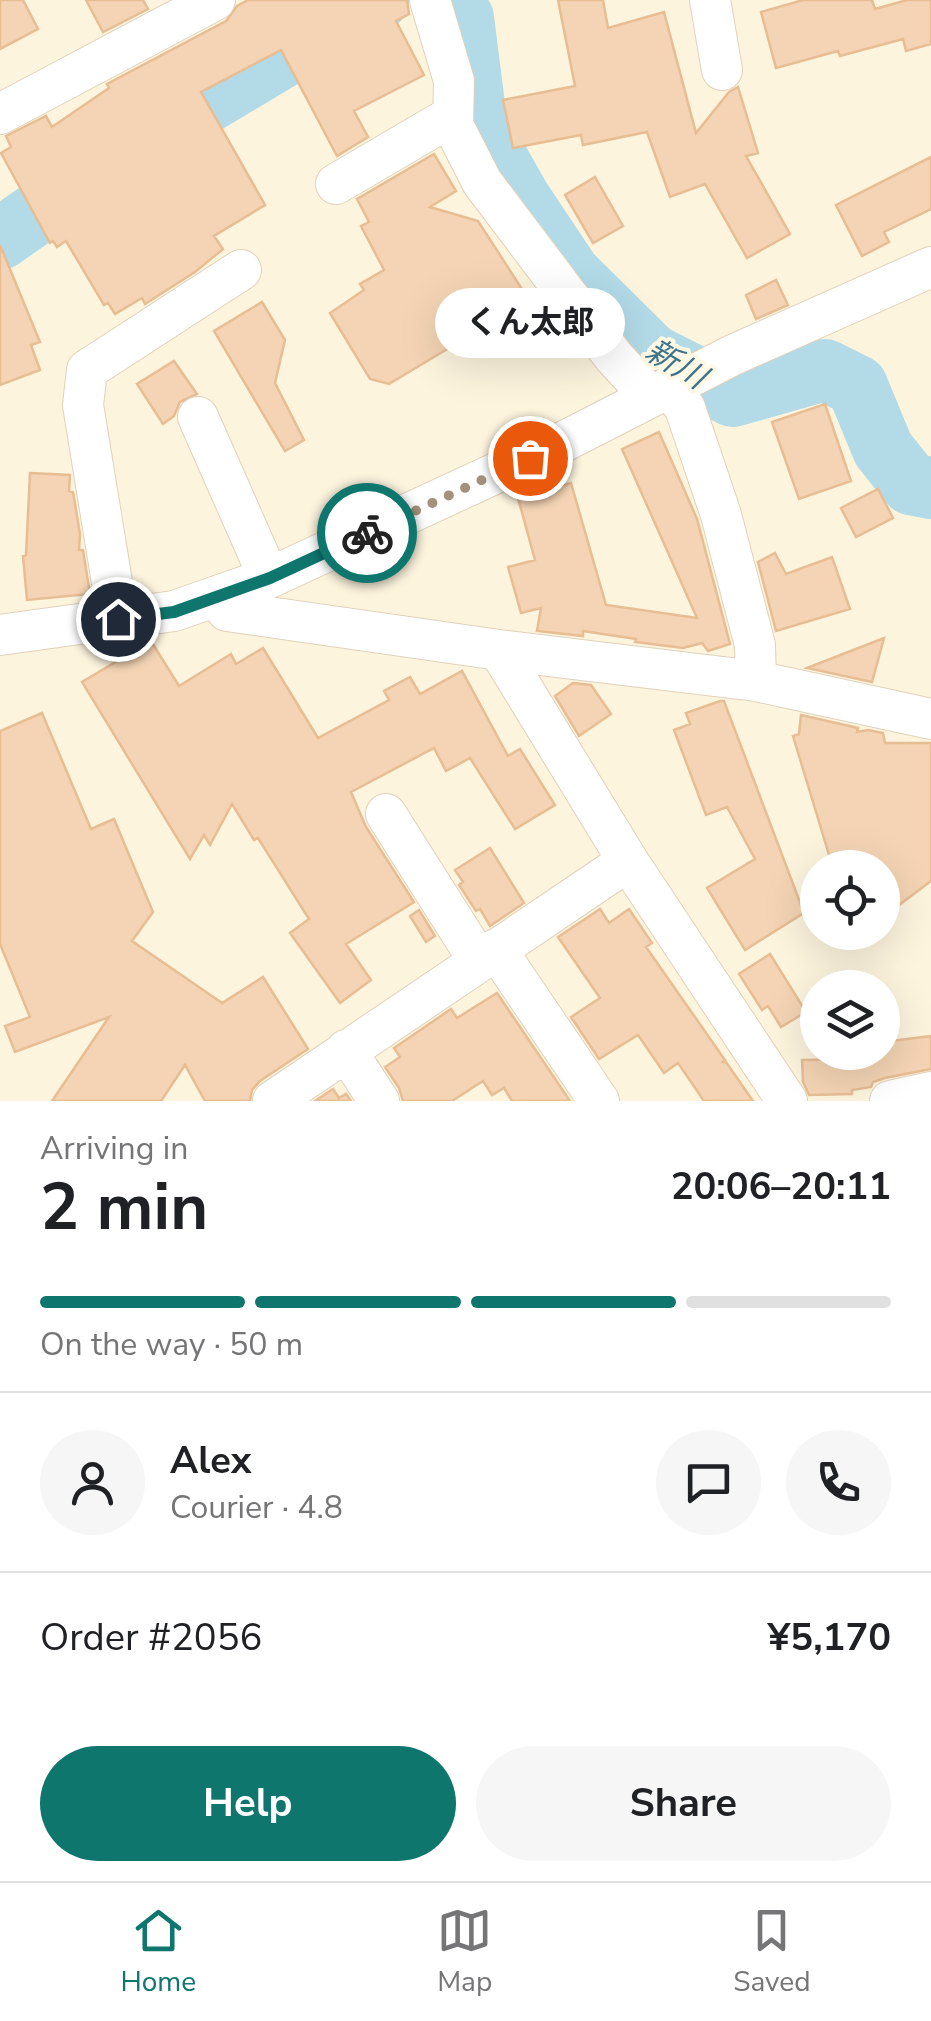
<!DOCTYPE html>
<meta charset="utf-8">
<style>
body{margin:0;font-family:"Nunito Sans","Noto Sans JP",sans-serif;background:#f6f6f6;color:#202124;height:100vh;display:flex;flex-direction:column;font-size:38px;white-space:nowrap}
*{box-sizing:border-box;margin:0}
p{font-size:32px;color:#757577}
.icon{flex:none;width:55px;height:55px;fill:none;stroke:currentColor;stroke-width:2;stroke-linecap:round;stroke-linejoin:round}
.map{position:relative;height:1101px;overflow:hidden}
.details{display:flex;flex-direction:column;background:#fff;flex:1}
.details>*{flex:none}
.tools{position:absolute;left:800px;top:850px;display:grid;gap:20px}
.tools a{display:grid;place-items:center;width:100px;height:100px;border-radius:50%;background:#fff;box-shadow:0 10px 40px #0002;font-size:50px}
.pin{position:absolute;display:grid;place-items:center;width:85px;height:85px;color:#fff;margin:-42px;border:5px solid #fff;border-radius:50%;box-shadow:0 2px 10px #0007}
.courier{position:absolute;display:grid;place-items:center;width:100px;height:100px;margin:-50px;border:8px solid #0f766e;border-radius:50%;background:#fff;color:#222;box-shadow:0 2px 12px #0007}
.bubble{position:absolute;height:70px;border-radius:35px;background:#fff;box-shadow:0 10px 40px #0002;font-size:32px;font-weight:700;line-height:70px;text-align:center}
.headline em{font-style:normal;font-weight:700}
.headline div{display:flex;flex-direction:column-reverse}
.headline{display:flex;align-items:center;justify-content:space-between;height:170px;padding:0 40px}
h1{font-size:65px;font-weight:700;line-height:75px}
.bar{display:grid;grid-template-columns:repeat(4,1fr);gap:15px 10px;align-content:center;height:120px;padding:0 40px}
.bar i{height:12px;border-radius:8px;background:#e0e0e0}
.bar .current{background:#0f766e}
.bar p{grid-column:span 4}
.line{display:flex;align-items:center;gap:25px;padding:0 40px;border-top:2px solid #e0e0e0}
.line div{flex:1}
.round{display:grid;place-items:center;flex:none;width:105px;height:105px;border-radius:52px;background:#f6f6f6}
.primary-button{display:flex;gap:20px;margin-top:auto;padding:20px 40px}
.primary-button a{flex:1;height:115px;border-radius:60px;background:#0f766e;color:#fff;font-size:40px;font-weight:700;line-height:115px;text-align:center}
.primary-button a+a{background:#f6f6f6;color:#202124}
.tab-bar{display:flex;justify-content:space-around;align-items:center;height:140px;border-top:2px solid #e0e0e0;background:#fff;font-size:28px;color:#757577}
.tab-bar a{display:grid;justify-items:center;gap:5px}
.tab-bar .current{color:#0f766e}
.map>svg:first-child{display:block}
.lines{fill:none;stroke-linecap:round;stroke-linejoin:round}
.river{stroke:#b2dae7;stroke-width:62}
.building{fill:#f4d4b4;stroke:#e7bd94;stroke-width:2.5}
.minor-casing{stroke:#e1d1ba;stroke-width:42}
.minor{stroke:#fff;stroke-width:40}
.done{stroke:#a4917b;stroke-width:10;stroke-dasharray:0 18}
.route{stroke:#0f766e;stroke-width:12}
.labels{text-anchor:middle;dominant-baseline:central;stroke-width:8;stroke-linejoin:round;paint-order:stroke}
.water-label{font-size:32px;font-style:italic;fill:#3e7489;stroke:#fff8e5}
</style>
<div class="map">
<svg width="931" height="1101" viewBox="0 0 931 1101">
<rect width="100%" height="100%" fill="#fdf4de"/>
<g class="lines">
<path class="river" d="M443,0L463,18L476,121L520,199L570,274L652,355L733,396L825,370L857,386L883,449L911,484L931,488
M0,239L132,147L378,0"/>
</g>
<path class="building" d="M0,0H23L38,29L0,49Z
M86,0H143L148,9L103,32Z
M248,0H407L409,14L396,21L424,75L354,111L368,137L337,156L281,50L201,92L265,205L214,236L223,249L195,272L145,304L142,298L115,314L108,303L104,305L66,241L57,247L53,241L50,243L1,153L11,147L6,136L46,116L52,127L109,88L107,84L226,21L237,6Z
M558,0H603L608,28L664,12L696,133L729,92L738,87L758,153L746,156L790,234L747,258L705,184L670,197L647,132L583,145L581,135L513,148L503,100L575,86Z
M803,0H872L875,9L907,0H931V44L906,51L903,39L840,56L838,51L776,68L761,12Z
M434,154L456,191L430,207L478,221L529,300L389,384L370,379L330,313L364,290L360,284L384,270L361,226L369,222L357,199Z
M931,157V209L884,232L889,242L862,256L836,205Z
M595,177L623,226L593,243L565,195Z
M0,245L40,342L31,345L40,370L0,385Z
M776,280L788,305L756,319L746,295Z
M262,302L285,340L275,383L304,440L285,451L214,331Z
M174,361L197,394L180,402L174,416L163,424L137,384Z
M825,404L851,481L799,499L772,422Z
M659,432L697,519L730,644L708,651L702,643L683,648L635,642L636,639L583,631V636L537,631L541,608L521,613L508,567L535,560L518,498L571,483L606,605L697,618L622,449Z
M30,473L70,475L69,491L73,492L80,534L79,550H83L90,594L27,600L23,556L26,555Z
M878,489L893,518L856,537L841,508Z
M775,553L786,574L832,557L850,609L776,631L758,562Z
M884,638L872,682L807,668Z
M151,641L179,686L231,654L236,664L263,648L318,738L389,700L384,691L410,677L420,694L462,671L508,756L520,749L555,805L515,829L470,758L446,771L434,748L351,792L366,827L414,902L346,944L371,980L340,1003L290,933L309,919L258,838L254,840L232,804L210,845L204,835L190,859L82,682Z
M573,683L591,685L611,714L579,736L555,696Z
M720,701H724L804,913L745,950L707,888L755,859L727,807L706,815L674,730L690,724L686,713Z
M42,713L91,829L114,819L153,912L132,941L222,1003L263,977L308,1049L260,1081L252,1090L250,1101H205L185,1065L161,1101H52L109,1017L15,1052L5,1026L30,1017L0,944V731Z
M801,715L858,728L857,732L868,730L883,733L885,743H931V881L882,918V868H833L793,736L799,734Z
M490,848L524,903L490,926L480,909L476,911L459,885L463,882L455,870Z
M600,909L609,923L629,909L652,943L646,947L725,1060L723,1062H726L753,1101H704L678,1063L664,1073L638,1035L599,1059L571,1017L600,998L558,937Z
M419,910L435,936L426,942L410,916Z
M770,954L806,1012L781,1027L768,1006L762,1010L739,974Z
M497,993L570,1101H512L504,1088L492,1095L483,1081L452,1101H403L399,1088L385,1067L400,1057L394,1048L451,1009L457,1018Z
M931,1036V1069L885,1078L873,1082L871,1087L852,1090V1094L809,1095L803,1082L802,1060L857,1059L856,1052H882V1042Z
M333,1089L339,1098L346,1094L351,1101H315Z"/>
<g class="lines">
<g class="minor-casing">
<path id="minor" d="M430,0L454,81L453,125L482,182L614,357L651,397
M710,0L722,70
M0,114L215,0
M336,184L452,116
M669,387L685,408L721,515L755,645L756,681
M198,417L269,578
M217,596L227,611L499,650L756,681L931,719
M118,619L83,405L87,370L241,270
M0,635L174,611L269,578L561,443L733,355L931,267
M499,650L628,861L787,1101
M386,814L479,961
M496,949L599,1101
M346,1050L379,1101
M273,1101L628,861
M890,1101L931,1092"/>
</g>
<use href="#minor" class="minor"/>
</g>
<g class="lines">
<path class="done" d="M367,533L530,458"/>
<path class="route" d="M118,619L174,612L270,578L367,533"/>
</g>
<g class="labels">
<g class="water-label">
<text transform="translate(676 364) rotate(31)">新川</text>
</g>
</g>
</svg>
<div class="tools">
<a><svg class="icon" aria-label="locate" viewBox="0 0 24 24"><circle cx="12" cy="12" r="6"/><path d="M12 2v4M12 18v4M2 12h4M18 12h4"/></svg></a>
<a><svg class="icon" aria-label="layers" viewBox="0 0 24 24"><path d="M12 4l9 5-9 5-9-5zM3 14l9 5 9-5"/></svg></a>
</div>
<div class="pin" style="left:530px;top:458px;background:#ea580c"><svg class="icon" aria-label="bag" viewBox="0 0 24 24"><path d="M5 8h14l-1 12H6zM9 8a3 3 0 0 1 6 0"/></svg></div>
<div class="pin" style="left:118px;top:619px;background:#1f2937"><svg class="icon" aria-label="home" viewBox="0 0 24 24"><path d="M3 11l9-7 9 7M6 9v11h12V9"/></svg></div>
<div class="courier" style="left:367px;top:533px"><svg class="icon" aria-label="bike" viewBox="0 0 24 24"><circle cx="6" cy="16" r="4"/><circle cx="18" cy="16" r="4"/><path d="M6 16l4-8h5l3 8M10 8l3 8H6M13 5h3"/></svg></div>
<div class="bubble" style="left:435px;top:288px;width:190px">くん太郎</div>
</div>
<section class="details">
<div class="headline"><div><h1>2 min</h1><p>Arriving in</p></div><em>20:06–20:11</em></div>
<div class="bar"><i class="current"></i><i class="current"></i><i class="current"></i><i></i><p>On the way · 50 m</p></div>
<div class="line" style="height:180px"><a class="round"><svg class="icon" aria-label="person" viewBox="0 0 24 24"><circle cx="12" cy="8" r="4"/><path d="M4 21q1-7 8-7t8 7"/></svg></a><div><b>Alex</b><p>Courier · 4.8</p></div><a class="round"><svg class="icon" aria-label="chat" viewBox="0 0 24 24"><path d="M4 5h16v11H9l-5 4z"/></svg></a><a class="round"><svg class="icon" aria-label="phone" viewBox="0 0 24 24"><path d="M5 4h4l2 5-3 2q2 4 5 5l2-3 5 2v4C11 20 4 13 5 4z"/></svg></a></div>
<div class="line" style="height:130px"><div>Order #2056</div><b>¥5,170</b></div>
<div class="primary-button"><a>Help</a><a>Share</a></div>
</section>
<nav class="tab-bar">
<a class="current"><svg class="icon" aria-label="home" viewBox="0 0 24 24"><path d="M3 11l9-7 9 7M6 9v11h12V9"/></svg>Home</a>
<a><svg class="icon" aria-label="map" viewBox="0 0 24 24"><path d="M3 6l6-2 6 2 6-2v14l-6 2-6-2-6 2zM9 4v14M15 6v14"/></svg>Map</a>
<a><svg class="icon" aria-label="saved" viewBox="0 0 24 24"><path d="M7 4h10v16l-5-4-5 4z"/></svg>Saved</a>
</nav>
